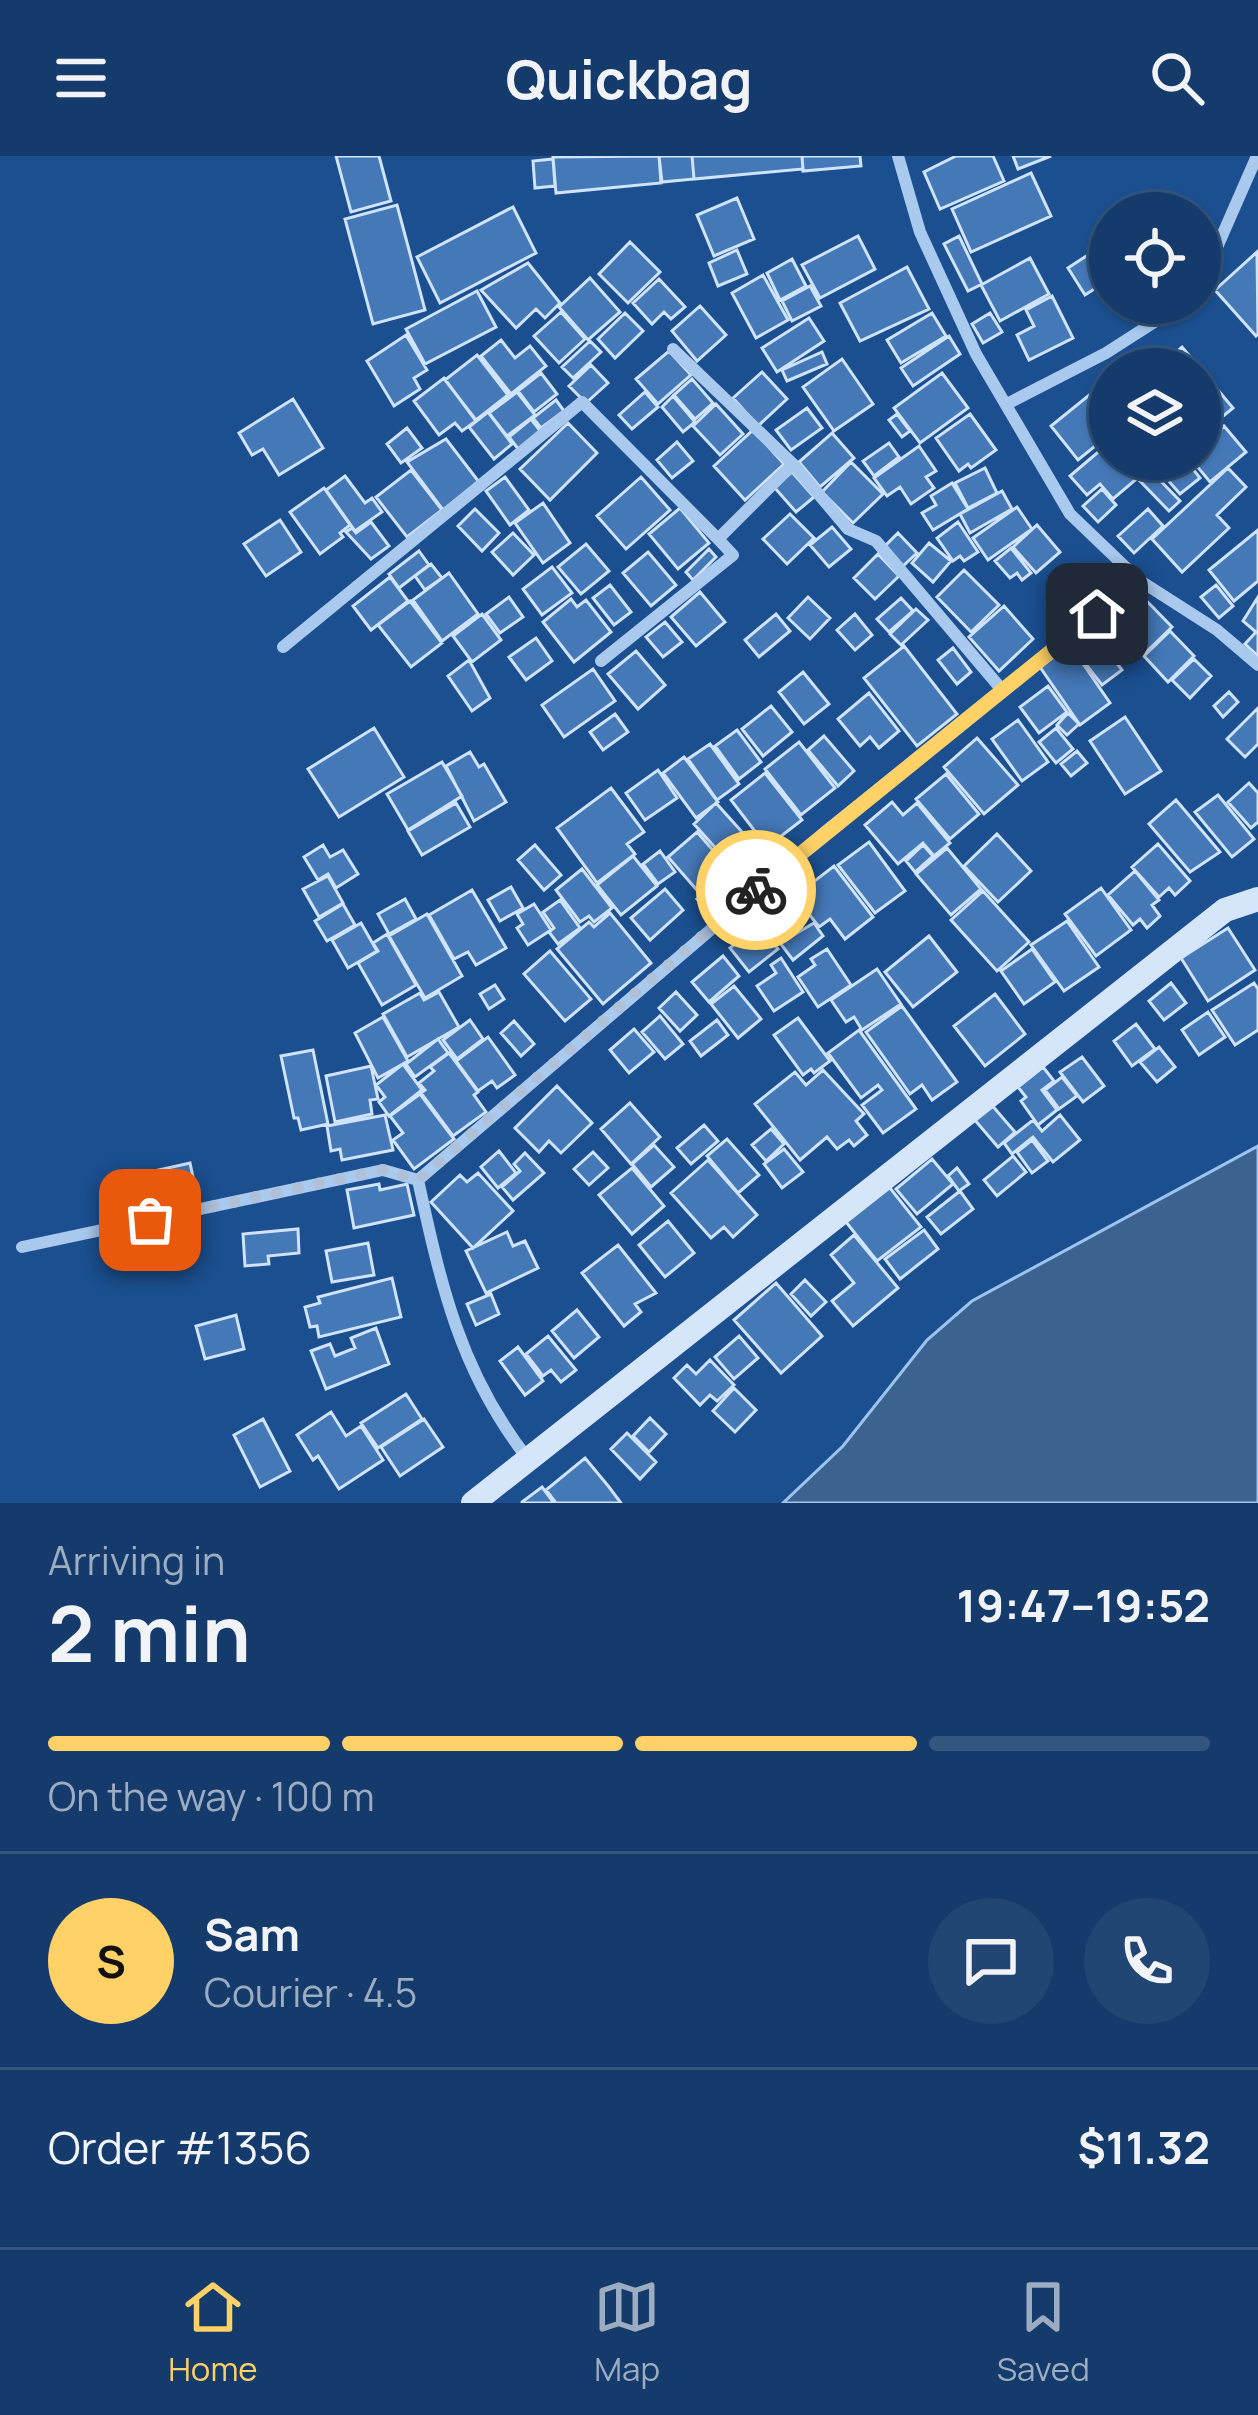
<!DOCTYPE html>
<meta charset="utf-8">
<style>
body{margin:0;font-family:Manrope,sans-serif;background:#214673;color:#f1f3f6;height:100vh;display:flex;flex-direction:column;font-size:45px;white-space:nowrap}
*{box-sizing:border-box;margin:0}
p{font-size:39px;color:#9dadc1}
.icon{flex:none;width:66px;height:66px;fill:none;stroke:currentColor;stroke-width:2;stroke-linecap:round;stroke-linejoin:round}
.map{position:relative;height:1347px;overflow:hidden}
.side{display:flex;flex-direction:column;background:#143b6b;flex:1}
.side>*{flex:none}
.tools{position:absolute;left:1089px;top:36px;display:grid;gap:24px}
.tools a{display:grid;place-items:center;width:132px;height:132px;border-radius:50%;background:#143b6b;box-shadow:0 3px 9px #0004,0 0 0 3px #33557e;font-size:60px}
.pin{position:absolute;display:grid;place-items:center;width:102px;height:102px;color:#fff;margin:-51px;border-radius:24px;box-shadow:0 6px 18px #0006}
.courier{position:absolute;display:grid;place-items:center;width:120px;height:120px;margin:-60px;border:9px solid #ffd166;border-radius:50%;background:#fff;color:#222;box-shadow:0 3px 15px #0007}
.overview em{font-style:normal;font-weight:700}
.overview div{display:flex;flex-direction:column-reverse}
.overview{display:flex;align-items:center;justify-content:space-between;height:204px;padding:0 48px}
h1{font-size:78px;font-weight:700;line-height:90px}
.bar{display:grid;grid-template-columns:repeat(4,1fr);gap:18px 12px;align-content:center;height:144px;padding:0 48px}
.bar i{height:15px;border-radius:9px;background:#33557e}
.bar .on{background:#ffd166}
.bar p{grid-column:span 4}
.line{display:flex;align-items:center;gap:30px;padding:0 48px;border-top:3px solid #33557e}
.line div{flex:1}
.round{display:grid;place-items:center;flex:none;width:126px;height:126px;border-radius:63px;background:#214673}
header{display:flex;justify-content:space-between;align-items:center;height:156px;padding:0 48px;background:#143b6b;font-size:54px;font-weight:700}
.tab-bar{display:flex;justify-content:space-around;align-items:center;height:168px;border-top:3px solid #33557e;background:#143b6b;font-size:33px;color:#9dadc1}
.tab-bar a{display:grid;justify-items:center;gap:6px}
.tab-bar .on{color:#ffd166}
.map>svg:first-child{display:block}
.water{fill:#3c6290;stroke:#9cc4f0;stroke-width:3}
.building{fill:#4478b7;stroke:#cfe3fa;stroke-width:3}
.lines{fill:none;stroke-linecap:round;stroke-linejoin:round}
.street{stroke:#a9c9ee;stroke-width:12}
.secondary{stroke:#d6e6fa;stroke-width:24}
.done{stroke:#afc1d8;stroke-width:12;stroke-dasharray:0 21.6}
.route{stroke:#ffd166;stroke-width:15}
</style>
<header><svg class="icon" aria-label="menu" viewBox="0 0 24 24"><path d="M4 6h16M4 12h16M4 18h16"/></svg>Quickbag<svg class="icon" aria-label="search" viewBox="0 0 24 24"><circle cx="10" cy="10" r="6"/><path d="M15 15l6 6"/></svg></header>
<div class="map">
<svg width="1258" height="1347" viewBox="0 0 1258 1347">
<rect width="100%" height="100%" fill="#1b4f8f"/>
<path class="water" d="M1258,990V1347H783L843,1290L927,1184L972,1145Z"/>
<path class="building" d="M336,0H379L391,45L351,56Z
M659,0L661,27L556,37L553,1Z
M659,0H692L694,23L662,26Z
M692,0H802L803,13L694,23Z
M802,0H860L861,10L803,15Z
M993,0L1004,25L940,53L924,16L956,0Z
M1013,0H1051L1018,13Z
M553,3L555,30L535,32L533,5Z
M1031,17L1051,60L971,96L952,53Z
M737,42L754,83L714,100L697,59Z
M397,49L425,154L373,168L345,63Z
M513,51L536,97L440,147L417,101Z
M858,80L875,113L820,142L802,109Z
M959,80L982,128L968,135L944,88Z
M630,86L660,116L628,147L599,118Z
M1097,93L1110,112V123L1085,139L1068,112Z
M737,94L747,118L718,130L709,107Z
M1257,96L1258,178L1256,180L1215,134Z
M1030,102L1049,138L1000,165L981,129Z
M792,103L806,130L780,144L767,117Z
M528,107L560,147L545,162L536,153L516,172L481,134Z
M907,111L929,153L860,185L840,147Z
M763,119L788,164L756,182L732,137Z
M590,122L620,156L588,184L559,151Z
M659,123L685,151L671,163L664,156L652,168L633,147Z
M810,130L821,150L792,165L782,145Z
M477,135L496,171L425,208L406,173Z
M1052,140L1073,182L1029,204L1017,179L1034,170L1026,154Z
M700,150L726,179L697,205L672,175Z
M561,156L585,183L559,207L534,180Z
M625,157L643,175L615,202L598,183Z
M932,157L946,180L901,207L887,184Z
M990,157L1002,176L983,187L972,168Z
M809,162L824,185L777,216L762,192Z
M406,179L427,214L414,222L420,233L394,250L367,205Z
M949,180L960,198L913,230L901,212Z
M501,184L515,202L530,190L546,210L511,238L481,200Z
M590,185L601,196L573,222L562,211Z
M1182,191L1233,252L1211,270L1216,277L1224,270L1246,296L1210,326L1191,303H1200V248L1207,242L1203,238L1200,241V213H1156Z
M669,195L691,219L658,248L636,223Z
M822,196L827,208L787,225L782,214Z
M477,199L508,239L476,264L445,224Z
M842,203L873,248L834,275L803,231Z
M591,209L608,227L586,247L569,230Z
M762,216L787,243L758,270L733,242Z
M541,217L557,238L534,256L518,235Z
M942,217L968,252L920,287L894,252Z
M444,222L476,265L462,275L455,267L439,279L414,245Z
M692,223L713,247L695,263L674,239Z
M1109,223L1110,278L1078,304L1051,270Z
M517,236L535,259L507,280L489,257Z
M645,236L658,251L632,273L619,259Z
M673,240L695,266L683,276L662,251Z
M293,243L323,292L279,319L263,293L252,299L239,277Z
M556,244L564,255L541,272L533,262Z
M716,248L743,278L720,299L693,270Z
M807,252L822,272L791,294L776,274Z
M488,256L512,288L494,303L469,271Z
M897,258L910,275L902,281L889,264Z
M970,258L996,294L971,312L968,308L959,315L936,282Z
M531,263L541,276L519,294L509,281Z
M568,267L597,297L550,344L520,313Z
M407,272L422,292L401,307L387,288Z
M753,274L784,308L745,344L714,310Z
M832,277L854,302L820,331L799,306Z
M446,283L479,326L443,354L407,306Z
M677,286L693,305L672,322L657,304Z
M1110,286V303H1150L1154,308L1113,343L1100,328L1087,339L1070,320Z
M889,287L899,301L874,320L863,305Z
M919,290L936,315L926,321L934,332L911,348L900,331L887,340L874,322Z
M1155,303H1185L1200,322L1180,338L1152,306Z
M851,306L883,338L853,367L822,336Z
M985,312L997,337L968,352L955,327Z
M1228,312L1246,331L1217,359L1229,372L1182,416L1152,383Z
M411,314L442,354L407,381L376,341Z
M1151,315L1180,345L1169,355L1140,325Z
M792,316L814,341L796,356L774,331Z
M345,320L365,347L372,342L382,356L355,375L326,334Z
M505,321L529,354L510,369L486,335Z
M641,321L670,354L626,393L597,360Z
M952,327L968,353L933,374L922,357L936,349L931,340Z
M324,332L350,369L340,377L343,381L320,398L290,356Z
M1102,333L1116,349L1098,366L1083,350Z
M1002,335L1012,353L970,377L960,358Z
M543,347L570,387L543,407L515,367Z
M1017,351L1032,373L988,404L973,382Z
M680,352L709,387L678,413L649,378Z
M475,353L499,377L482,395L458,370Z
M1148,353L1163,370L1134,397L1118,380Z
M790,358L814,382L787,408L763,383Z
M280,364L301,396L266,420L244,388Z
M371,366L389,390L371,403L346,376L352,372L356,377Z
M958,366L978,396L964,405L960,400L953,405L937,382Z
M1037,369L1060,396L1036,417L1013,391Z
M832,371L851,393L829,411L810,389Z
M1258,374V425L1234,445L1209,414Z
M513,377L534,399L513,419L492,396Z
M898,377L917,397L903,410L884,391Z
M929,387L951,405L933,426L912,407Z
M586,388L609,415L581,438L558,411Z
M1011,392L1031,417L1022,424L1017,417L1010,422L995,405Z
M709,393L716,401L693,424L686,416Z
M419,395L429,409L399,432L389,418Z
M648,396L676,429L651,450L623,417Z
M878,398L899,420L875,443L854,422Z
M431,408L442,422L425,434L415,420Z
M1067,410L1083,426L1069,439L1054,423Z
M552,411L572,437L542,459L523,433Z
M964,414L999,449L971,476L937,441Z
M449,417L478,458L442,485L413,444Z
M390,421L408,445L371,474L353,450Z
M1091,423L1103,437L1083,456L1071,442Z
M610,429L631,456L614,469L593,442Z
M1216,429L1233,450L1219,462L1201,441Z
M700,436L725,466L696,490L671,461Z
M1139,437L1172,471L1143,499L1110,465Z
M509,441L523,461L500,477L486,458Z
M808,441L830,462L810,483L788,462Z
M1258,441V500L1245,488L1256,476L1243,465Z
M901,442L913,455L889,476L877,463Z
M571,443L577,451L586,444L611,476L574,506L543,466Z
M410,445L442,487L411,511L378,469Z
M1004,450L1033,483L999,515L969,481Z
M916,453L928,464L901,489L890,478Z
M482,458L501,484L472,506L453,480Z
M776,458L790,475L759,501L745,484Z
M855,458L872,479L855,494L837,474Z
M665,466L682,486L663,501L646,481Z
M1170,475L1194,500L1168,526L1144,500Z
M536,482L552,505L526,524L509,501Z
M1098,482L1122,514L1102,529L1078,498Z
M1070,489L1110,547L1080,569L1040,511Z
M904,490L957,558L917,590L864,522Z
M953,492L971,516L957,528L938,504Z
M636,495L665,529L638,553L608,518Z
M1194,503L1211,520L1190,542L1172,524Z
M469,504L490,542L472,555L448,520Z
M593,513L615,545L564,581L542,549Z
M803,516L829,548L804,568L779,536Z
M1048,530L1067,556L1039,577L1020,551Z
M1229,536L1238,546L1223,561L1214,550Z
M869,537L899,575L879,592L870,581L860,590L838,563Z
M771,550L792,576L763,600L742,573Z
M1258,552V588L1245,601L1227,583Z
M1068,557L1079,568L1067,579L1057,569Z
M615,558L628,576L603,594L590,576Z
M1125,561L1161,615L1125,638L1090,585Z
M1018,564L1048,606L1022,625L992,583Z
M374,572L404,621L339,661L308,613Z
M1056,572L1073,593L1056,607L1039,586Z
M737,574L761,606L739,623L715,590Z
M824,580L854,615L838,630L808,594Z
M977,582L1018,629L984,658L944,611Z
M799,586L835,632L801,659L765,613Z
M710,588L739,628L717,644L688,603Z
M1077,595L1087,607L1071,620L1061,608Z
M470,596L479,611L484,608L506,646L474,665L446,610Z
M684,601L718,646L696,662L663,617Z
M442,606L462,640L408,674L387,638Z
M658,614L677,642L645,664L626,637Z
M765,617L802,664L767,691L731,644Z
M946,618L979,658L950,683L916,643Z
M1249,627L1258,637V666L1251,672L1228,646Z
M611,632L644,676L627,688L635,698L597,727L557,672Z
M1218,639L1254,683L1232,701L1195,656Z
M1176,644L1220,696L1190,716L1149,668Z
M892,646L903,659L917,647L950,687L934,700L923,687L898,708L865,669Z
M456,647L470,671L422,699L408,675Z
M716,647L751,686L729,707L694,668Z
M697,676L743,729L710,758L697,743L702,740L668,701Z
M997,678L1031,715L998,746L964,710Z
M869,686L905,735L875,757L838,709Z
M759,688L769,700L746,719L736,707Z
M1158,688L1190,725L1175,739L1169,732L1159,741L1132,711Z
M323,689L330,701L343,694L358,718L336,732L328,718L318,724L304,701Z
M535,689L561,719L544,734L518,704Z
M923,689L933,700L915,716L906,705Z
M947,692L981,733L951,759L916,718Z
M660,695L675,716L658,728L643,708Z
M633,700L657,730L621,759L597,729Z
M834,710L873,761L845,783L830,763L819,771L795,740Z
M582,713L612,752L594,766L589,760L580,766L556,734Z
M1135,715L1159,744L1152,749L1160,760L1147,772L1140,763L1133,769L1108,739Z
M328,720L343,747L319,761L303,733Z
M511,731L523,752L500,765L488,744Z
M1101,732L1131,774L1096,800L1065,758Z
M665,733L683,754L650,784L631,762Z
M472,734L506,792L476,809L468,796L454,803L429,759Z
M983,735L1029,786L997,815L951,764Z
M405,743L416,763L389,778L378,758Z
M560,744L580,772L558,788L549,776L554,772L543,756Z
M343,748L355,769L327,785L315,765Z
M534,748L551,774L528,789L517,772L523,768L517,758Z
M610,757L651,807L603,848L557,793L589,766L594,771Z
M427,758L462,820L425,842L389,780Z
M1067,765L1099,811L1064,835L1031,789Z
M361,767L377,795L348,812L332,784Z
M814,767L823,780L793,804L780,787Z
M759,769L778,793L749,816L730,792Z
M1228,772L1255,814L1208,845L1181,802Z
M387,778L416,829L382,849L358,807L378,795L373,787Z
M929,780L957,816L913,851L885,816Z
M827,793L851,829L818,851L798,821L815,809L811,803Z
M1032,793L1055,826L1024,848L1001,815Z
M550,795L591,843L565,865L524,818Z
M723,800L739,820L709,846L692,826Z
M781,802L803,836L774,855L757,830L776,817L771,809Z
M877,813L901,848L862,874L854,861L846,866L831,844Z
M1171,827L1186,847L1164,864L1149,845Z
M1254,827L1258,833V874L1235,889L1212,854Z
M495,829L504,843L489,853L480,838Z
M734,830L761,863L738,882L711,848Z
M439,836L459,871L407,901L383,858L420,837L424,844Z
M676,836L697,859L680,875L659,852Z
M995,838L1025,878L985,910L954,870Z
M902,850L957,926L932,944L922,929L910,938L866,876Z
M1208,856L1225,881L1199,899L1182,874Z
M660,860L683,888L665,903L642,876Z
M383,861L408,905L378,922L355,877Z
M798,862L830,905L814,917L811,913L803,919L774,879Z
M470,864L483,883L457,903L443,884Z
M717,864L728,879L701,900L690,885Z
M514,865L534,888L521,900L501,877Z
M1136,868L1155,893L1132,910L1114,885Z
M634,873L654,896L629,917L610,894Z
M859,874L916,953L883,977L862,949L882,934L878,929L861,942L828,897Z
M488,881L515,919L497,932L492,925L478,935L456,905Z
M438,883L448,897L415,921L406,908Z
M1159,891L1175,911L1157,926L1140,906Z
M313,894L328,968L301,974L298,962H294L281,900Z
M449,897L478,936L474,939L486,956L453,980L421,937L425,934L419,927L434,915L430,911Z
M1082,901L1104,930L1083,946L1060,916Z
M403,908L422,934L389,960L379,946L385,941L376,929Z
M371,910L378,943L370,944L372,958L335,966L326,920Z
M1043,911L1054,925L1042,934L1057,954L1038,969L1021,945L1026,941L1018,931Z
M823,914L864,958L856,965L867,979L854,990L849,984L837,993L827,981L800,1004L755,948L795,916L806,929Z
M1062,921L1077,940L1059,953L1045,934Z
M557,930L592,967L561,997L549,985L539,996L515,972Z
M420,938L454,983L414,1013L393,984L403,977L390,960Z
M630,947L660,981L631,1008L601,973Z
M990,947L1015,976L998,991L973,962Z
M385,959L393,994L342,1004L340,993L331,995L327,970Z
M1060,959L1080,984L1053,1006L1033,981L1012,998L1004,987L1033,964L1042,975Z
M704,969L718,985L691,1008L677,992Z
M771,973L784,988L766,1005L752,989Z
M727,983L759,1019L738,1037L707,1000Z
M1032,984L1048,1005L1032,1017L1017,996Z
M654,989L674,1011L651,1031L632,1008Z
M784,993L803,1016L782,1032L764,1008Z
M499,995L516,1017L498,1032L481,1011Z
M593,996L608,1012L589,1029L574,1013Z
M525,997L544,1017L513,1044L502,1031L520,1015L514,1008Z
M1013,1000L1026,1016L997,1040L984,1024Z
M932,1003L953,1028L917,1058L896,1033Z
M708,1004L757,1059L733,1081L724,1071L711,1082L671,1037Z
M190,1007L199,1049L159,1058L150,1016Z
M632,1012L664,1050L632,1078L599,1039Z
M957,1012L969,1028L959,1035L948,1020Z
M478,1017L513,1055L473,1092L431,1046L460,1019L467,1026Z
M886,1027L921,1071L877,1105L842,1061Z
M379,1028L380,1034L407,1028L414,1059L354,1072L347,1034Z
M960,1035L973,1053L941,1078L927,1061Z
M668,1065L694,1097L665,1121L639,1089Z
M298,1073L299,1097L268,1100L269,1108L245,1110L243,1078Z
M924,1074L938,1093L900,1123L885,1103Z
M507,1076L513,1090L525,1085L538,1112L486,1137L466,1095Z
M854,1079L898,1132L853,1170L832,1145L854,1127L831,1099Z
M368,1087L374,1119L332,1126L326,1095Z
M618,1089L656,1137L635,1148L641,1156L624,1170L582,1117Z
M392,1122L401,1161L319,1181L317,1170L310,1171L305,1151L320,1147L318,1141Z
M805,1124L826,1146L811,1160L791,1138Z
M776,1127L822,1180L781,1217L734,1164Z
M491,1138L499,1158L476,1169L467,1148Z
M577,1154L599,1181L574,1202L552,1175Z
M236,1159L244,1193L205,1203L196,1170Z
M376,1172L389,1208L326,1233L311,1195L330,1188L335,1200L355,1192L351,1182Z
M548,1180L576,1214L561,1226L551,1214L543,1220L526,1198Z
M739,1180L758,1202L734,1223L715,1201Z
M518,1191L543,1225L525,1239L500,1205Z
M710,1204L734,1229L717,1245L710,1239L700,1249L674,1222L687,1209L696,1218Z
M734,1232L756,1254L735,1276L713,1255Z
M406,1238L422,1263L378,1292L361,1267Z
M331,1256L346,1280L361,1270L383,1304L339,1333L318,1300L313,1304L297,1279Z
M650,1262L666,1278L649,1296L633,1280Z
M263,1263L290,1315L260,1331L234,1279Z
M424,1263L443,1291L400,1320L381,1291Z
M627,1277L656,1306L640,1323L611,1293Z
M585,1302L609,1331L621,1347H556L546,1334Z
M542,1331L554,1347H522V1346Z"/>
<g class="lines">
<path class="street" d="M898,0L920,76L976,198L1070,358L1139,424L1217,474L1258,509
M1200,130L1257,0
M673,193L793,308L848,373L876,385L1003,535
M1007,248L1106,197L1184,147
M283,491L582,246L718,383L793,308
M601,505L733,399L718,383
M22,1091L383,1014L418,1024
M528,1303C460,1216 441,1129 418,1024L825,676L1139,424"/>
<path class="secondary" d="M473,1347L1225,754L1258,743"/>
</g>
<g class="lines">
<path class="done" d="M150,1064L382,1014L418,1024L756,734"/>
<path class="route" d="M756,734L1097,458"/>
</g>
</svg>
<div class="tools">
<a><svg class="icon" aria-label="locate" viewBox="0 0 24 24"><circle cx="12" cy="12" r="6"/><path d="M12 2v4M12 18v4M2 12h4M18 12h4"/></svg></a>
<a><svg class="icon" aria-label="layers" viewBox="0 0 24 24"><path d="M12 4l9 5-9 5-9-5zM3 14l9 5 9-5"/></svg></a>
</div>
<div class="pin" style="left:150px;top:1064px;background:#ea580c"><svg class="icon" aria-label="bag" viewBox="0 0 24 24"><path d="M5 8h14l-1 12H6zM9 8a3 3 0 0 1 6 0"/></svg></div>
<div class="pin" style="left:1097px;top:458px;background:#1f2937"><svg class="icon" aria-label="home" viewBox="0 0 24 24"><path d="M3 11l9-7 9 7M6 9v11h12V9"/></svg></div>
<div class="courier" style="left:756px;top:734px"><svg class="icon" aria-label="bike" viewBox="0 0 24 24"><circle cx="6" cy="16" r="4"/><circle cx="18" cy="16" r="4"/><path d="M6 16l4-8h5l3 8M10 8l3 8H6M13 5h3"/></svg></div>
</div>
<section class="side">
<div class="overview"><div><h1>2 min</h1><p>Arriving in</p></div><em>19:47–19:52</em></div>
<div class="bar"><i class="on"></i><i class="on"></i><i class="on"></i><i></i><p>On the way · 100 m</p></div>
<div class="line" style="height:216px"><b class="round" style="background:#ffd166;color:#111">S</b><div><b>Sam</b><p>Courier · 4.5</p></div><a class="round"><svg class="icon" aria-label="chat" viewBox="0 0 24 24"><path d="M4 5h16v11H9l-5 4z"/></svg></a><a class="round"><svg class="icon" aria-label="phone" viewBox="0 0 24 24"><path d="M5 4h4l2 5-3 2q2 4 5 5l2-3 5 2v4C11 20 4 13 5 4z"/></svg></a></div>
<div class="line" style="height:156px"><div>Order #1356</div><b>$11.32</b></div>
</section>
<nav class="tab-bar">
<a class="on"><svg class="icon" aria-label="home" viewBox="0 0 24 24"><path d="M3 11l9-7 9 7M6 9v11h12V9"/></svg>Home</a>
<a><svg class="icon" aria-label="map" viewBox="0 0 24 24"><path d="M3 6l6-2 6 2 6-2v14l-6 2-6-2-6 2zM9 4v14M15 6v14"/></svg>Map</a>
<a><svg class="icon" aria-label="saved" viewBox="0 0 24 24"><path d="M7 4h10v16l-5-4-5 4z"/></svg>Saved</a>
</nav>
